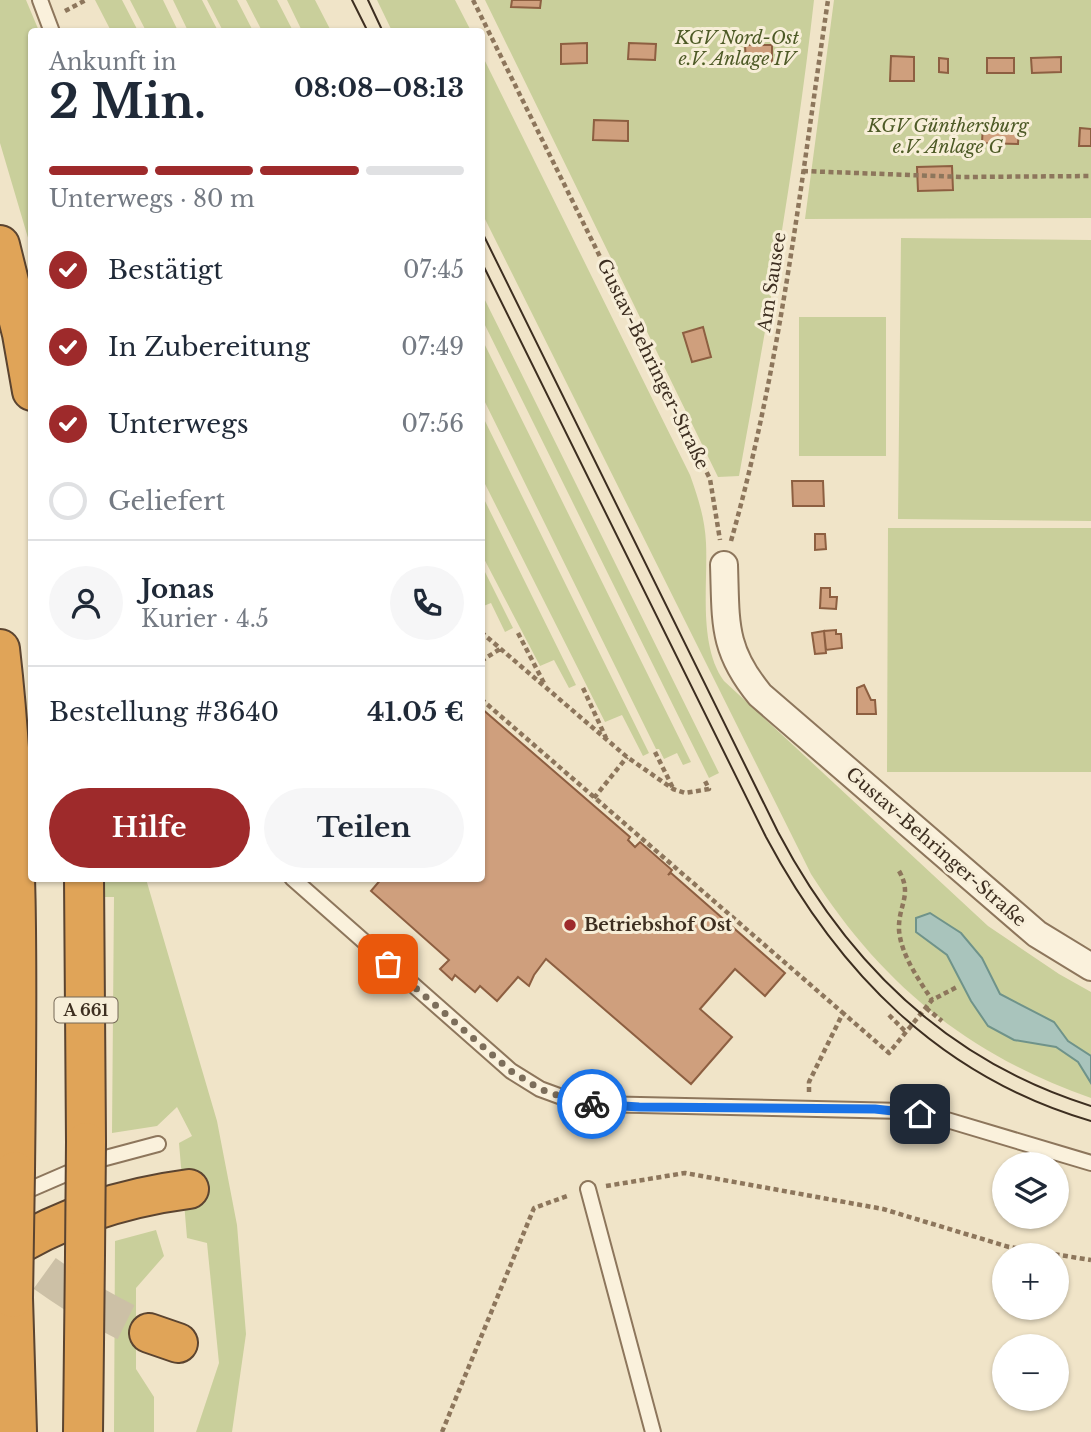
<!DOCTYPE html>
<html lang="de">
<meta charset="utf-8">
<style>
body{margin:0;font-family:"Libre Baskerville",serif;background:#f6f6f7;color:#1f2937;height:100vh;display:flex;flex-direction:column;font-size:26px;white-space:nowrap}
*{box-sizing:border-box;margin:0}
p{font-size:23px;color:#747a83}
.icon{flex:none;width:38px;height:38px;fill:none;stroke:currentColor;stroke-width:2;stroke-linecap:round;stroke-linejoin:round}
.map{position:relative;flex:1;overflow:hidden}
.details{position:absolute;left:28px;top:28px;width:457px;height:854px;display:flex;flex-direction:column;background:#fff;border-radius:7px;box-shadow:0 2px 5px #0004}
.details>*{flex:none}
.buttons{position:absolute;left:992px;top:1152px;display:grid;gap:14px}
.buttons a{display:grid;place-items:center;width:77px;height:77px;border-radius:50%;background:#fff;box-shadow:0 2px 5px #0004;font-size:35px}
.pin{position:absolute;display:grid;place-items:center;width:60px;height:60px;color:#fff;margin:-30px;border-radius:14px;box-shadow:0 4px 10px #0006}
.courier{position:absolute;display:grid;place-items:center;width:70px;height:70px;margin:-35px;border:5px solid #1a73e8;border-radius:50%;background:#fff;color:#222;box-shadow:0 2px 9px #0007}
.headline em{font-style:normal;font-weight:800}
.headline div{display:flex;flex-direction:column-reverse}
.headline{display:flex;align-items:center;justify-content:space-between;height:119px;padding:0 21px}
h1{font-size:46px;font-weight:800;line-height:52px}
.bar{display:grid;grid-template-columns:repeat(4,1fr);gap:10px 7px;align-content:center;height:84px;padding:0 21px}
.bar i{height:9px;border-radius:5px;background:#e0e1e3}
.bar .on{background:#9e2a2b}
.bar p{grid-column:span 4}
.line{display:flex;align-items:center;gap:18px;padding:0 21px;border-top:2px solid #e0e1e3}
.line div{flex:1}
.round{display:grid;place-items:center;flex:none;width:74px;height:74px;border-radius:37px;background:#f6f6f7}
ol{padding:0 21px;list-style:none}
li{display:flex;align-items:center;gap:21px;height:77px}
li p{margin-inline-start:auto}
li .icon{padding:7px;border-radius:50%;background:#9e2a2b;color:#fff;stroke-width:4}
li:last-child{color:#747a83}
li i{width:38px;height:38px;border:4px solid #e0e1e3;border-radius:50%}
.primary-button{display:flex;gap:14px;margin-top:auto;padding:14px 21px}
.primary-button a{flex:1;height:80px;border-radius:42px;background:#9e2a2b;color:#fff;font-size:28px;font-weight:800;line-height:80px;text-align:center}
.primary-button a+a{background:#f6f6f7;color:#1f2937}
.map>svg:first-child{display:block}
.green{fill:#c9cf9b}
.water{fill:#a9c4bc;stroke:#6f938a;stroke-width:2}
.building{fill:#cf9f7d;stroke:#8d5f41;stroke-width:2}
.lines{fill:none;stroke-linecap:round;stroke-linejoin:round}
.motorway-tunnel{stroke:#ccc0a6;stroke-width:38;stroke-dasharray:38 19;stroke-linecap:butt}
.service-casing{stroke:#8d765c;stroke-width:18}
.minor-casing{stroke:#8d765c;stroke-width:30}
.motorway-casing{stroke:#5b4430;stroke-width:42}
.path{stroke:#8d765c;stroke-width:4.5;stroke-dasharray:5 3.5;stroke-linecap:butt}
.service{stroke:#faf1dc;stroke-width:14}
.minor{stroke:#faf1dc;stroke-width:26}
.motorway{stroke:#e0a458;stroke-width:38}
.tram{stroke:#3d2e20;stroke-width:2}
.motorway-bridge-casing{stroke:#5b4430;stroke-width:42;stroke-linecap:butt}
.motorway-bridge{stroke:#e0a458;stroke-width:38}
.done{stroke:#7c6e5b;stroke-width:7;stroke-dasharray:0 12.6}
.route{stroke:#1a73e8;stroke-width:9}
.poi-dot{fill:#9e2a2b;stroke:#f7eed8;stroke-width:2.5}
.labels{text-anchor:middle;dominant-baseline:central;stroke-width:6;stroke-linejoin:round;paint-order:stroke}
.shield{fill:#f7eed8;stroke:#756857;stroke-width:2}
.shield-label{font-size:16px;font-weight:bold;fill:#3d2e20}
.park-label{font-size:18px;font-style:italic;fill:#4d5a26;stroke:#f7eed8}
.street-label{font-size:18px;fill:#3d2e20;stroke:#f7eed8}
.poi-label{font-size:18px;font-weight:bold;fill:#3d2e20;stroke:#f7eed8;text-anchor:start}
</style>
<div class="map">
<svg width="1091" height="1432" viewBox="0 0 1091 1432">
<rect width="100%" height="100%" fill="#f0e4c8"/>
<path class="green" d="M0,0H26L39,31L32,32L31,248L0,143Z
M95,0H122L138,31H111Z
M130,0H163L178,31H146Z
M173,0H202L218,31H188Z
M207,0H237L253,31H223Z
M246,0H277L293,31H262Z
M287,0H315L331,31H302Z
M377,0H455L471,31H392Z
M485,0H814C796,160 768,318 739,476L718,477Z
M834,0H1091V218L805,219Z
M481,53L690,475C698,497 705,519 706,543C708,585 698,645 724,681L988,926L1059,974L1091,992V1098C968,1055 881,984 811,874L481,211Z
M901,238L1091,240V521L898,519Z
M481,292L719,773L709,778L481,317Z
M799,317H886V456H799Z
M481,337L691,762L683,765L677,753L664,759L659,749H656L481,394Z
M481,413L649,753L643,756L622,715L605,722L481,476Z
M481,493L576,685L569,688L554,660L540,666L481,553Z
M888,528H1091V772H887Z
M481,564L513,628L505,632L491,603L481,607Z
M99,879H146L217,1121L237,1225L246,1334L232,1432H196L219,1363L207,1243L187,1238L179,1143L192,1136L177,1107L157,1126L112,1133L114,897H101Z
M156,1230L164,1256L136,1288V1369L154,1397V1432H114L115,1241Z"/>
<path class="water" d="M930,913L961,933L982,958L1000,994L1054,1022L1068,1041L1091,1056V1083L1078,1062L1056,1047L1014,1040L988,1026L971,1001L947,955L916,932V918Z"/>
<path class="building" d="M512,0H541L540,8L511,7Z
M587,43V63L561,64V44Z
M629,43L656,44L655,60L628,59Z
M745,45H772V62H746Z
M891,56L914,57V81H890Z
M1061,57V72L1032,73L1031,58Z
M939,58L948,59V73L939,72Z
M987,58H1014V73H987Z
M594,120L628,121V141L593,140Z
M983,123L1019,125L1018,144L982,143Z
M1080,128L1091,129V146H1079Z
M952,166L953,190L918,191L917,167Z
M703,327L711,357L692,362L683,333Z
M792,481H823L824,506H793Z
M815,534H825L826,549L815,550Z
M821,588H830V597H837L836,609L820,608Z
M836,630V634H841L842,648L826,650L824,631Z
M824,631L826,653L815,654L812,633Z
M864,685L871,700H875L876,714H857V688Z
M481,708L630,837L628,840L635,847L640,842L672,870L668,875L671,873L785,973L765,996L735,969L700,1009L732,1037L691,1084L546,959L534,975L529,986L518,977L497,1001L480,986L475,992L455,975L452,980L440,969L449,960L371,891L382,878H481Z"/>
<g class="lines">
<path class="motorway-tunnel" d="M0,1238C46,1278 93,1308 149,1333"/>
<g class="service-casing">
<path id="service" d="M40,0L52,32
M292,878L511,1071L540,1089L570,1100L595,1104L904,1111L937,1117L1091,1163
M588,1189L653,1432
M17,1195L98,1160L158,1144"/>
</g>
<g class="minor-casing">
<path id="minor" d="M724,565C726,622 722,649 760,695L1037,934L1091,967"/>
</g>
<g class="motorway-casing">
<path id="motorway" d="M0,245L22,334L32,391
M0,649C20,822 17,997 15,1171
M84,878L86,1142
M0,1256C58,1218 120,1198 189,1189
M13,1298L17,1432
M149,1333L178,1343
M83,1432L85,1255"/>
</g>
<path class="path" d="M473,0L710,479L720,540
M65,11L86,0
M803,171L963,177L1091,176
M731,541C781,365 801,181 828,0
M481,632L627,757L673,789L685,793L709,789L705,781
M518,633L545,685
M481,661L500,649
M583,688L606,738
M481,699L843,1013
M655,752L673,788
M594,798L627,757
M899,871C913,895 898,905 899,930C901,955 919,980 932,1000
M926,1008L942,1021
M889,1015L906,1032
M809,1092V1082L843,1013L889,1053L932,1000L957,987
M606,1186L685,1173L883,1209L1009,1247L1091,1260
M442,1432L534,1208L570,1195"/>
<use href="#service" class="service"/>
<use href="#minor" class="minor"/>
<use href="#motorway" class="motorway"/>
<path class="tram" d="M352,0L368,32
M368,0L383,32
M481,230L778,832C847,963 947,1061 1091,1106
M481,261L766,837C838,972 940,1077 1091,1121"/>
<g class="motorway-bridge-casing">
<path id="motorway-bridge" d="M85,1255L86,1142
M13,1298L15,1171"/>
</g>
<use href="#motorway-bridge" class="motorway-bridge"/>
</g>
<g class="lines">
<path class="done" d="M388,964L511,1071L540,1089L570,1100L592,1104"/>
<path class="route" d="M592,1104L639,1107L875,1109L920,1114"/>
</g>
<circle class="poi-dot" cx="570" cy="925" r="7"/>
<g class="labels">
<rect class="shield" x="54.5" y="997.5" width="63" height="25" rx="5"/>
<g class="shield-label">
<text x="86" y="1010">A 661</text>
</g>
<g class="park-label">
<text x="737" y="38">KGV Nord-Ost<tspan x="737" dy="21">e.V. Anlage IV</tspan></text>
<text x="948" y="126">KGV Günthersburg<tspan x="948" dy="21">e.V. Anlage G</tspan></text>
</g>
<g class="street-label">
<text transform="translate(772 282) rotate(-81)">Am Sausee</text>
<text transform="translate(653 364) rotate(64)">Gustav-Behringer-Straße</text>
<text transform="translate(936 847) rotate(41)">Gustav-Behringer-Straße</text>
</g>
<g class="poi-label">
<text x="584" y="925">Betriebshof Ost</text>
</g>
</g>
</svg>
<div class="buttons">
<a><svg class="icon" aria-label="layers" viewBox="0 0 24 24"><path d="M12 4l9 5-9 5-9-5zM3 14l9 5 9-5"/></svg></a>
<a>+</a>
<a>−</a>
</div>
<div class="pin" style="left:388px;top:964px;background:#ea580c"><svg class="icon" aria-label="bag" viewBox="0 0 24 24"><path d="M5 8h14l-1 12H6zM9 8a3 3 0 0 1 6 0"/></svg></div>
<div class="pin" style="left:920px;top:1114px;background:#1f2937"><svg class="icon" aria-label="home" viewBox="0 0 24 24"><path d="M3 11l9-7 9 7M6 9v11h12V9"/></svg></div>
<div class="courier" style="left:592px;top:1104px"><svg class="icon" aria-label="bike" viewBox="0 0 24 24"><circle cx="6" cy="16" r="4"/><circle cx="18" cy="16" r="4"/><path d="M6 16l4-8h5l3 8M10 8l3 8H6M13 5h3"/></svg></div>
<section class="details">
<div class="headline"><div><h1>2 Min.</h1><p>Ankunft in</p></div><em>08:08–08:13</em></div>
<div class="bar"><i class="on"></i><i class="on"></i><i class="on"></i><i></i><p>Unterwegs · 80 m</p></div>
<ol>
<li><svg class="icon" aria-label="check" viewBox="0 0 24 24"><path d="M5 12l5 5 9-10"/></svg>Bestätigt<p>07:45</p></li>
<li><svg class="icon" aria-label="check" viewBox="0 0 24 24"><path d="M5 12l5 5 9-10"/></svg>In Zubereitung<p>07:49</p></li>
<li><svg class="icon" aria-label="check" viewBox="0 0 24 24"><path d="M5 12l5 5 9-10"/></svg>Unterwegs<p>07:56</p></li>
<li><i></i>Geliefert</li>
</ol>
<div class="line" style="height:126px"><a class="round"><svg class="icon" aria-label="person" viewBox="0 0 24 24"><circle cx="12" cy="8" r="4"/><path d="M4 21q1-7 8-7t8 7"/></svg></a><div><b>Jonas</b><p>Kurier · 4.5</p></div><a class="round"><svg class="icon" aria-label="phone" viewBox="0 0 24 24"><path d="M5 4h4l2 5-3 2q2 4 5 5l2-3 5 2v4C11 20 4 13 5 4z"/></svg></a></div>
<div class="line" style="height:91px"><div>Bestellung #3640</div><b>41.05 €</b></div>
<div class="primary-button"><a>Hilfe</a><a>Teilen</a></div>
</section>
</div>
